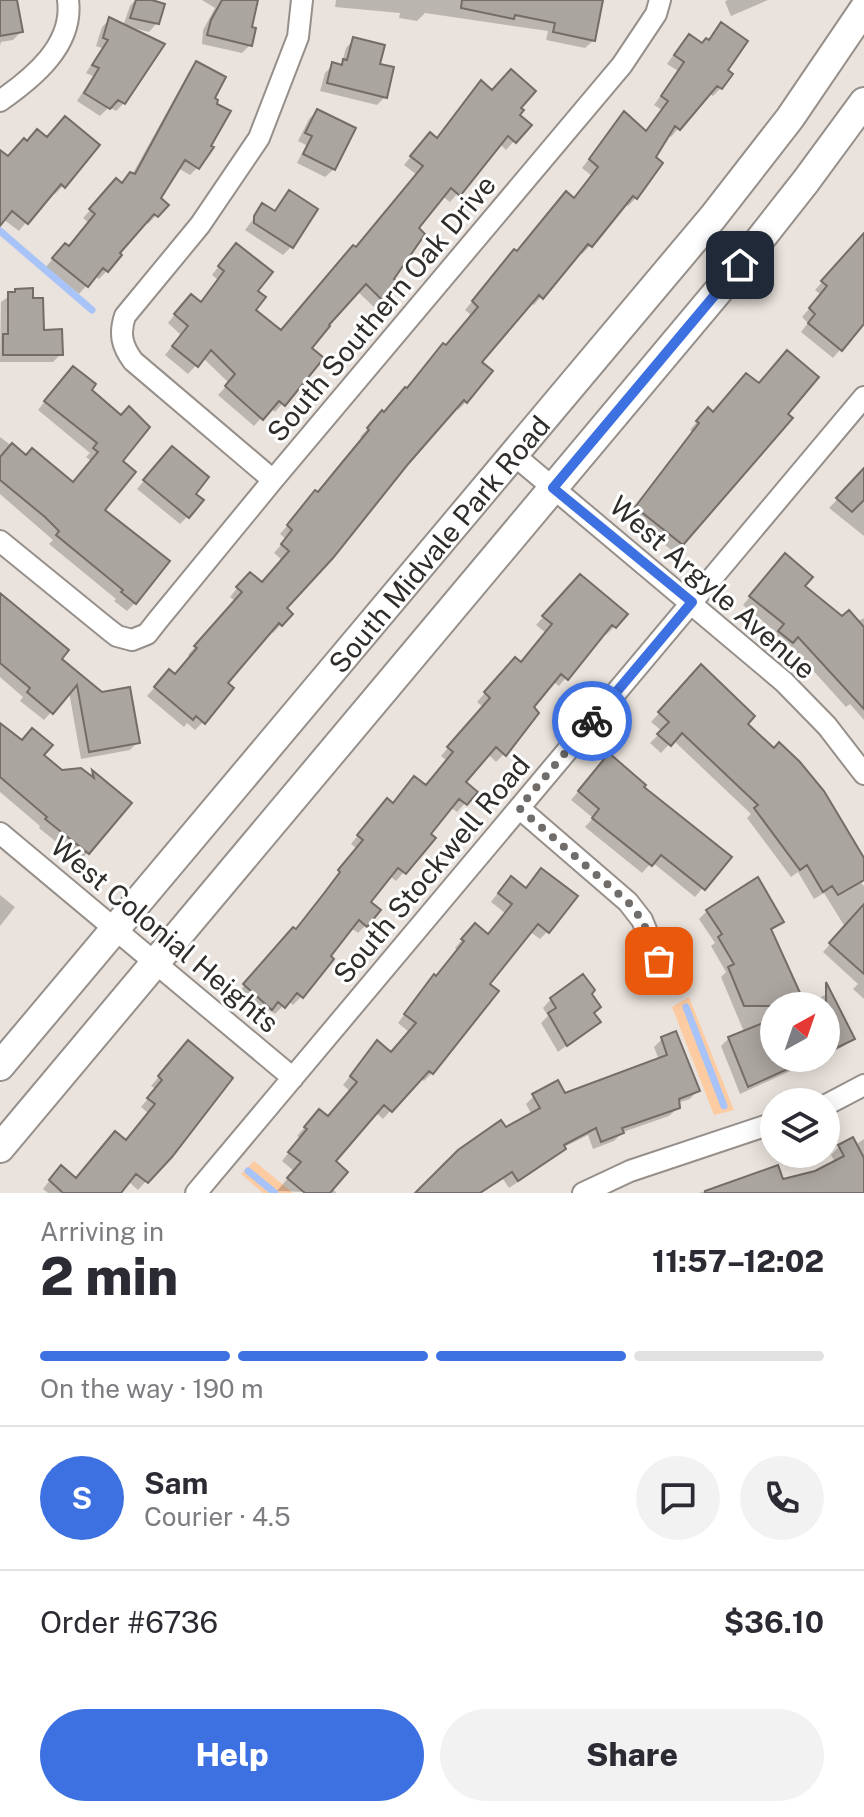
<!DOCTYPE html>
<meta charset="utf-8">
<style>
body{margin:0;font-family:"Public Sans",sans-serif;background:#f2f2f3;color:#2b2b33;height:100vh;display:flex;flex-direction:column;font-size:30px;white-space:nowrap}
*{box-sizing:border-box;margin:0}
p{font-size:26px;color:#7c7c81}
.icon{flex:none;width:44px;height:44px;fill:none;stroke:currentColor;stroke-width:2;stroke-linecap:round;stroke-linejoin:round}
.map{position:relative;height:1193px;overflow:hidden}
.details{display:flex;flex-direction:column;background:#fff;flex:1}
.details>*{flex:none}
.needle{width:52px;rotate:40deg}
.tools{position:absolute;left:760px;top:992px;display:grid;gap:16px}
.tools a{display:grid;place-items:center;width:80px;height:80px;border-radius:50%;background:#fff;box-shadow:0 4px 20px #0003;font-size:40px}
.pin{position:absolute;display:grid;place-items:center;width:68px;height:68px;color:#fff;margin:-34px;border-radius:16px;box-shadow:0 4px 12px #0006}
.courier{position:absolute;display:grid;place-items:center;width:80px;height:80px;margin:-40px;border:6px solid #3d70e1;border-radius:50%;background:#fff;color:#222;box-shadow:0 2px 10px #0007}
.overview em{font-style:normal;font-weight:800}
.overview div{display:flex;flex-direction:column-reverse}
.overview{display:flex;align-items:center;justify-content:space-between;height:136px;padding:0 40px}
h1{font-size:52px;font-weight:800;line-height:60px}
.bar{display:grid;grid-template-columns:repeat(4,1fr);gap:12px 8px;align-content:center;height:96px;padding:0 40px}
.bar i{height:10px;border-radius:6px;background:#e1e1e2}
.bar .on{background:#3d70e1}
.bar p{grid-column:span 4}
.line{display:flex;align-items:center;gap:20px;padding:0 40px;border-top:2px solid #e1e1e2}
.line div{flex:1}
.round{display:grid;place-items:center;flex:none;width:84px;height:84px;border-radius:42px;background:#f2f2f3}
.action{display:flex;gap:16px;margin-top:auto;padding:16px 40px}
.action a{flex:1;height:92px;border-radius:48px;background:#3d70e1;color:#fff;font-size:32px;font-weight:800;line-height:92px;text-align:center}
.action a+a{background:#f2f2f3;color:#2b2b33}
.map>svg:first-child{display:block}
.green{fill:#fdcba2}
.shadow{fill:#0003;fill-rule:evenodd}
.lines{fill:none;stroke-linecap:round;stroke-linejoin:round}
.stream{stroke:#a8c3f7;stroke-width:7}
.building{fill:#aba59f;stroke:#736c68;stroke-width:2}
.street-casing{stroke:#968f8a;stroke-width:24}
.secondary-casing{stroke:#968f8a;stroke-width:32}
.street{stroke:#fff;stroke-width:20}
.secondary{stroke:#fff;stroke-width:28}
.done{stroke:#706c69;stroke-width:8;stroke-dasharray:0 14.4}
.route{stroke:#3d70e1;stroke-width:10}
.labels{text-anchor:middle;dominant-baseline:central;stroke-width:6;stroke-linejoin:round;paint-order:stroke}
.street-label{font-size:28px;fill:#2f2c2a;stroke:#fff}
</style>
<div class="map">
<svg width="864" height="1193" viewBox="0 0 864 1193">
<rect width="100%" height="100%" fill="#eae3dd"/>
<path class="green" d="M689,997L734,1110L714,1115L672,1007Z
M254,1161L293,1193H263L241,1174Z"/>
<path class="shadow" d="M0,0H18L21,32L13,40L1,42L0,46Z
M135,0H146L157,23L149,32L129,27L124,103L116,111L109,107L100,116L77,101L93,76L86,73L102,48L96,46L102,27L110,19L123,26L130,6Z
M202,0H257L250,28V45L242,53L202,44L203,30L215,8Z
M336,0H601L594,40L585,48L546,40L548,31L425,13L417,21L399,18L400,13L335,7Z
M727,0H768L731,16L725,2Z
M722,25L725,70L721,88L713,96L709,93L671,137L667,134L653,157L661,163L636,198L628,206L624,203L590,246L582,254L579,252L534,305L530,303L479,363L466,402L458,410L455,407L284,609L291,614L273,633L270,631L226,684L203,722L195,730L187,723L184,727L147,696L161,680L174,676L190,657L188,655L235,601L230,597L242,582L262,584L282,560L274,553L286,539L280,534L363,439L360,437L472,316L465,310L507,260L574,200L592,176L582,168L617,122L645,133L662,110L654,105L678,71L667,64L681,44L689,36L702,45Z
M354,39L378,65L385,97L377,105L320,91L325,73L333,65L339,66L342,63L346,48Z
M197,64L212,99L198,167L190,175L178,168L158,198L166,205L148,224L145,221L117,253L120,255L107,271L99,279L95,276L79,294L46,267L57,253L68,248L89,223L83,218L109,189L120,184L130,174L132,175L189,72Z
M518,108L517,115L529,125L506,150L500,144L450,202L442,196L417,229L382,299L374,307L357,291L309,349L321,359L275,412L270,408L254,426L218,395L229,383L203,358L188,374L165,355L181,335L168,323L183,304H200L218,280L212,275L228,254L255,291L253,310L280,332L356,249L417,175L404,165L422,143Z
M317,111L334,169L325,177L297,163L306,145L298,141L309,119Z
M24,140L63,186L55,194L52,191L19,231L3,219L0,222V155L7,158Z
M289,192L291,247L283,255L245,230L263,206L273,213Z
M864,234V322L833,358L801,332L808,323L802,317L821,295L815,290Z
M16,291L31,300L42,332L61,354L53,362H0L1,302Z
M65,376L89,390L120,461L102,511L135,603L127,611L114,601L116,599L49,544L53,540L0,494V437L26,457L72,484L91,461L86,457L90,453L38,410Z
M759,385L682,544L674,552L628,516L693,432L690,430L700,418L712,414Z
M164,457L193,494L188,516L180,524L137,489Z
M856,480L864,482V536L829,508Z
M777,564L842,619L857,622L864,618V720L850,704L846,707L789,644L783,650L771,640L777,633L743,605Z
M572,584L614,627L606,635L604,633L559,686L552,681L531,707L504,754L496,762L488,754L463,783L475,792L457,812L450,807L429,835L433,839L396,881L390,876L368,902L366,925L358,933L351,928L328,957L332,959L301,997L293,1005L288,1001L275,1014L269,1010L262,1016L237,994L285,938L295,931L357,849L351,844L379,809L425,787L447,761L441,756L483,707L477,702L507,668L520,664L546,633L536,625Z
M0,596L138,742L130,750L81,759L69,692L44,720L20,701L23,697L0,677Z
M693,675L745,724L864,862V880L861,883L864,886V999L853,989L858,984L823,952L845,927L824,893L814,899L798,872L791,877L747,818L751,814L673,740L661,753L650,743L662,731L651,722Z
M0,725L62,772L88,776L92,773L129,803L80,861L39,828L40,826L0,792Z
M601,764L729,857L695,897L652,862L642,873L585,827L593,818L571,800Z
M534,878L548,931L540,939L529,931L487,984L496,991L432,1073L424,1081L420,1078L383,1119L375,1112L333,1161L331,1188L337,1193L277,1191L294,1171L282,1161L300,1138L297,1136L311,1120L328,1118L351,1092L343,1085L377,1042L390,1054L409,1032L398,1023L426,985L435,978L457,950L455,948L467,934L487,936L505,913L491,902L503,886L525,889Z
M0,895L15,907L0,926Z
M707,911L781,922L770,932L803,1006L829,993L852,1038L844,1046L831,1053L824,1063L809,1070L806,1064L740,1094L721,1046L729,1038L744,1032L721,977L726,972L711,946L715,943L699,919ZM774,1006H826V1058H774Z
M589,994L592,1014L598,1022L558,1052L541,1023L548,1016L543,1008L551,999Z
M675,1034L698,1090L690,1099L677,1103L678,1108L669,1116L623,1132L614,1141L593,1149L588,1135L564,1147L556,1156L509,1188L503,1179L481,1193H418L505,1130L532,1115L526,1104L534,1096H564L659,1060L654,1047L662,1039Z
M180,1051L182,1141L138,1190L128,1181L118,1193H48L43,1189L53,1176L75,1180L125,1142L148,1113L141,1107L156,1089L151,1086Z
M864,1139V1193H699L777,1168L781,1182L815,1173L835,1162L831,1155L839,1147L855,1145Z"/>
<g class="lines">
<path class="stream" d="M0,231L92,310
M686,1007L724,1106
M248,1171L275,1193"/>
</g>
<path class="building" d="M0,0H17L23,32L0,36Z
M136,0H152L165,4L159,24L130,18Z
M222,0H258L252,27L256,28L252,46L207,35L211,20Z
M462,0H603L595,41L553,32L555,23L515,15L514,19L461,8Z
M109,17L165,44L125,104L118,100L110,109L84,93L99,68L92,65L108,40L103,38Z
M721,22L748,41L728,70L733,74L722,89L717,86L680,130L675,126L656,157L663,163L637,199L633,196L592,247L588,244L543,299L539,295L482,362L493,371L467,403L464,400L409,463L333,558L287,608L293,614L282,626L279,623L228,683L234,688L205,724L196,716L193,720L154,687L169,669L175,674L197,648L194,646L242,592L236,587L250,572L262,582L289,551L281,544L292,530L287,525L315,490L318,492L340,465L369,430L367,428L382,410L384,412L405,387L407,388L443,343L446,345L478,307L472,301L514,249L517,251L566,191L574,198L598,167L589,159L624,111L646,131L668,101L661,96L684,62L674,55L689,34L702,43L706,38L709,40Z
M353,37L385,45L380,64L394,67L387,98L327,83L332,62L342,65L343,59L347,60Z
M196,61L226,77L215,98L218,100L217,104L231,111L211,146L214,147L199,169L185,160L161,198L169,205L158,217L154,214L120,253L122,255L108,272L103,268L88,287L52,258L65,243L69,246L95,214L89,209L116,178L122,183L130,172L135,174Z
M511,69L536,91L521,108L524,110L520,115L532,125L516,143L508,136L460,196L451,188L419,228L425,234L394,279L397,281L383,301L366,284L329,325L330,326L312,348L324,358L285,406L279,401L263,420L225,386L235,374L211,350L198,367L172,346L188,326L174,314L191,294L201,302L224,271L218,266L236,243L273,272L258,291L266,297L256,310L281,330L353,245L356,247L423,166L410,156L430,132L437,138L481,80L492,90Z
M317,109L356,128L335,170L303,154L312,136L305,133Z
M65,116L100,145L65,188L61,184L28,224L12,211L0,226V150L8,156L24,138L27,141L37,129L47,137Z
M289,190L318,209L293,248L254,223V216L262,203L275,211Z
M864,233V324L842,351L808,323L815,314L809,308L827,286L821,281Z
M33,288V298H43L44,330L62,329L63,355H3V334H8V292H15V289Z
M787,350L819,377L788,414L793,418L683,545L635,507L699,423L696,421L708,407L713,412L746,373L759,383Z
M73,366L96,384L92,390L121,415L129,406L150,427L123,461L136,472L105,510L170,561L136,604L121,592L123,590L56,535L59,531L45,517L0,480V457L12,443L26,455L32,448L73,482L98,452L93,448L97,443L44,401Z
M172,446L209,477L196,494L204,500L189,518L143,480Z
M864,468V500L852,512L836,498Z
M785,553L813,577L805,586L842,616L849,610L864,627V709L798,637L793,643L778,631L784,624L749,596Z
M580,574L628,614L616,628L612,625L568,680L561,674L534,707L539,713L506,756L496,747L466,782L478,792L467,805L459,799L431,834L436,838L406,874L398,868L371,902L381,910L367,927L359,920L331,956L334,959L303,998L297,993L285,1008L278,1002L272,1010L243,984L293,927L296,929L325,892L340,872L338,870L363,840L357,835L387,798L393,803L414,776L426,785L453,752L447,747L490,698L484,692L515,657L521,662L552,624L542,616Z
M0,593L69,650L62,659L102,692L130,687L140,743L89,752L77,685L53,714L27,692L30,688L0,663Z
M701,664L755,716L748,724L774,748L779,742L800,762L824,791L864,858V880L838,895L832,886L823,892L807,865L800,870L754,808L758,805L682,733L671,746L657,734L669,722L658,712Z
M0,723L22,740L32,728L53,745L44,755L62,770L81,768L94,778L92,770L132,803L89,854L45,819L47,817L0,777Z
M609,753L646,785L644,787L732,857L705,890L661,855L652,866L592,818L599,809L578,791Z
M541,868L578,896L549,933L538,924L490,984L499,991L433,1074L429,1071L392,1112L384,1105L336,1161L348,1172L330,1193H305L287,1178L301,1162L288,1152L307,1129L304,1127L319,1109L328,1116L357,1082L350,1076L377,1040L391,1052L416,1023L404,1014L434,974L436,976L464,941L461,939L475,923L488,934L512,904L498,893L511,876L526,888Z
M758,877L784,922L771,929L806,1006H744L728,967L734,964L718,937L722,934L706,910Z
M864,904V974L829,943Z
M583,974L595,990L592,994L601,1007L594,1013L601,1022L567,1046L548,1013L556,1008L550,998Z
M826,982L855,1039L826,1053Z
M768,1021L774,1035V1058H812L748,1087L728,1037Z
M676,1031L700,1091L679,1099L680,1108L622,1128L624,1133L601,1142L596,1128L564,1145L566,1149L518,1181L512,1172L480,1193H415L458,1150L501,1120L506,1127L540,1108L532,1094L558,1080L565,1093L667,1055L661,1037Z
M188,1040L233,1078L172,1157L148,1183L136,1174L121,1193H63L49,1180L61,1165L76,1178L115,1131L126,1140L155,1104L147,1098L162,1080L158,1076Z
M853,1137L864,1158V1193H705V1191L778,1165L783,1179L815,1171L844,1156L838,1145Z"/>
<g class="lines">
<g class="street-casing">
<path id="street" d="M0,101C33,78 74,45 68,0
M514,455L784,682L827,726L864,774
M273,480L133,361C122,346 119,334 125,316L200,225L259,138L298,37L302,0
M0,541L108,629L117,636L132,640
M132,640L147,634L158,620L273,480L622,65L656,14L660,0
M519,808L628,902L642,920L659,961
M0,833L293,1078
M826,1105L864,1085
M196,1193L864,397
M583,1193L630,1171L774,1123"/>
</g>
<g class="secondary-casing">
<g id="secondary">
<path id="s1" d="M0,1066L713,217L790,118L864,9"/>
<path d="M0,1148L740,265L806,181L864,102"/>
</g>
</g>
<use href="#street" class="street"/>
<use href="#secondary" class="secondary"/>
</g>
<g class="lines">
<path class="done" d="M592,721L519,808L628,902L642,920L659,961"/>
<path class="route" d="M592,721L692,602L553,488L740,265"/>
</g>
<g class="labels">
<g class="street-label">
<text transform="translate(381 308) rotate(-50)">South Southern Oak Drive</text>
<text stroke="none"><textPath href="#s1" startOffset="682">South Midvale Park Road</textPath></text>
<text transform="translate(713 587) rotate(41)">West Argyle Avenue</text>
<text transform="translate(431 869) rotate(-50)">South Stockwell Road</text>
<text transform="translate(165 934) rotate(40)">West Colonial Heights</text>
</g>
</g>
</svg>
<div class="tools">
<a><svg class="needle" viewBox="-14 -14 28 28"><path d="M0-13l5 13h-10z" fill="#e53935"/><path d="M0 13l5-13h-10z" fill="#7c7c81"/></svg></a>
<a><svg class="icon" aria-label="layers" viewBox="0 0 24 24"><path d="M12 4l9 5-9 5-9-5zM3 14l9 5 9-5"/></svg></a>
</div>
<div class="pin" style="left:659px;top:961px;background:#ea580c"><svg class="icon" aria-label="bag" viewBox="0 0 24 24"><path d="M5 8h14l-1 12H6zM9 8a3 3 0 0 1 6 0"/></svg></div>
<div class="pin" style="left:740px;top:265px;background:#1f2937"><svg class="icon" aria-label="home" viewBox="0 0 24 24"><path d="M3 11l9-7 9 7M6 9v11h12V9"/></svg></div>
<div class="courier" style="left:592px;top:721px"><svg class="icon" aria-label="bike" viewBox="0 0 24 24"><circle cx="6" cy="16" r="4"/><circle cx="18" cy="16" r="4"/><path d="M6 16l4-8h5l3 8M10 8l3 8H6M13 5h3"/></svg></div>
</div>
<section class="details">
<div class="overview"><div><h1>2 min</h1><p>Arriving in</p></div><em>11:57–12:02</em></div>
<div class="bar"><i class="on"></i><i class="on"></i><i class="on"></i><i></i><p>On the way · 190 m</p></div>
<div class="line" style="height:144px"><b class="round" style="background:#3d70e1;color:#fff">S</b><div><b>Sam</b><p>Courier · 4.5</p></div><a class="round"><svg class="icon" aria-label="chat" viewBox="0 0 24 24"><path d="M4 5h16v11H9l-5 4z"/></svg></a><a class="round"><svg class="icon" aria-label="phone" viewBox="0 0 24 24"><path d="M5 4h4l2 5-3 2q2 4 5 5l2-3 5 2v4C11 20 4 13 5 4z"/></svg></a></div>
<div class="line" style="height:104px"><div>Order #6736</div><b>$36.10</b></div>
<div class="action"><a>Help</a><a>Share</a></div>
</section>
